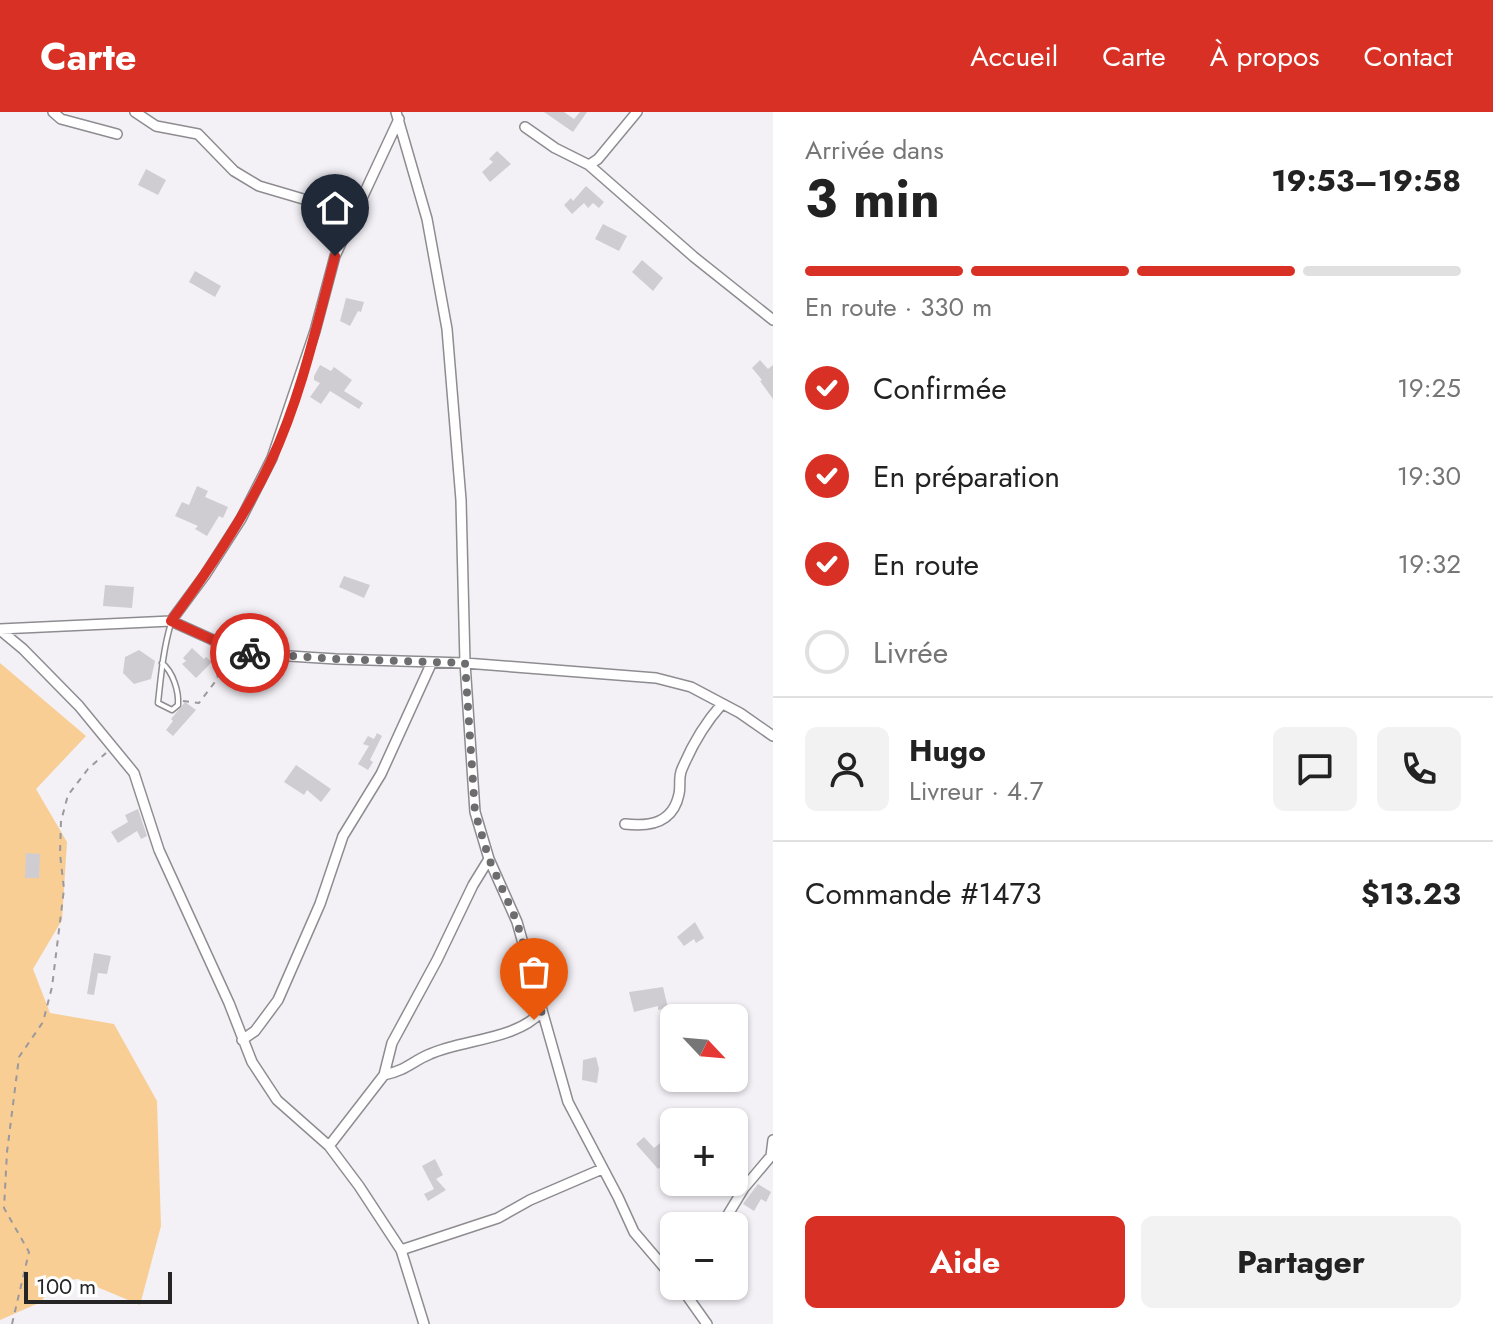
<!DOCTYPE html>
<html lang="fr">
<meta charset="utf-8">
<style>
body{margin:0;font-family:Jost,sans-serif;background:#f2f2f2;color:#222;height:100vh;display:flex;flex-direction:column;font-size:30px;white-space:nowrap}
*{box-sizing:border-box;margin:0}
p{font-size:26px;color:#767676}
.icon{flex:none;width:44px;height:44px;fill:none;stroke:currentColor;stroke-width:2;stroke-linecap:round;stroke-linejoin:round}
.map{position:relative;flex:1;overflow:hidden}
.side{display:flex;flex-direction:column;background:#fff;width:720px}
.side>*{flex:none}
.needle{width:52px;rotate:116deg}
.buttons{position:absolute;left:660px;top:892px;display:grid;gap:16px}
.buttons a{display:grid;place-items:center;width:88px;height:88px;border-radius:12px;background:#fff;box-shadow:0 2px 6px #0004;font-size:40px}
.scale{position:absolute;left:24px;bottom:20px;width:148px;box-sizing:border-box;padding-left:8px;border:4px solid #252526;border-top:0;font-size:22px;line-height:28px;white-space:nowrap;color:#252526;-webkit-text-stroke:6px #fff;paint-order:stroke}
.pin{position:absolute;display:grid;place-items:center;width:68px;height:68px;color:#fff;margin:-82px -34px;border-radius:50% 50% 50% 0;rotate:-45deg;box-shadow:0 0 8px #0007}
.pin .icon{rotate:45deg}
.courier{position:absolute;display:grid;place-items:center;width:80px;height:80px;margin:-40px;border:6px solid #d93025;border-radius:50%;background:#fff;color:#222;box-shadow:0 2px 10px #0007}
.overview em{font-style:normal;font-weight:700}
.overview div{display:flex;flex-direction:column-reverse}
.overview{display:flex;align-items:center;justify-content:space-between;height:136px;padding:0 32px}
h1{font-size:52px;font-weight:700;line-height:60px}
.bar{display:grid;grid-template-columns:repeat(4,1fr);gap:12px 8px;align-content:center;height:96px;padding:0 32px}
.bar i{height:10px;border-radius:6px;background:#e0e0e0}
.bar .selected{background:#d93025}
.bar p{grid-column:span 4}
.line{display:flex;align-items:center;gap:20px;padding:0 32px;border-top:2px solid #e0e0e0}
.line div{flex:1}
.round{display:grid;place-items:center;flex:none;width:84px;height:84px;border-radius:12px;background:#f2f2f2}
ol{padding:0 32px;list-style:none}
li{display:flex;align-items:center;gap:24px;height:88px}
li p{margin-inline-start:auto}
li .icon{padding:8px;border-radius:50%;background:#d93025;color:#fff;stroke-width:4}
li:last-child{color:#767676}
li i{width:44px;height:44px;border:4px solid #e0e0e0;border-radius:50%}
.action{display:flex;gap:16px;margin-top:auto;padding:16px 32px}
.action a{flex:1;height:92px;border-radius:12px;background:#d93025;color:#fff;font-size:32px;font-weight:700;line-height:92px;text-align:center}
.action a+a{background:#f2f2f2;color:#222}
header{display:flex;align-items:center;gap:48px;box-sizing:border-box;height:112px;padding:0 40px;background:#d93025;color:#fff}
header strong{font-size:38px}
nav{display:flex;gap:44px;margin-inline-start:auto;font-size:28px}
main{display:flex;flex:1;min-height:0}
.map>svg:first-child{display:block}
.green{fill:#f8ce95}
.building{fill:#cfcdd2}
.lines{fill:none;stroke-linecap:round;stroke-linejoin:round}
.service-casing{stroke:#8e8c91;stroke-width:7}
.minor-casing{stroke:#8e8c91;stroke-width:12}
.path{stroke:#9a999d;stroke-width:2;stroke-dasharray:6 6;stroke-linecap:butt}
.service{stroke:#fff;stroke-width:4}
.minor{stroke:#fff;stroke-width:9}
.done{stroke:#6d6c6f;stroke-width:8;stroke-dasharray:0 14.4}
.route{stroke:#d93025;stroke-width:10}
</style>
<header>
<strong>Carte</strong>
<nav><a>Accueil</a><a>Carte</a><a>À propos</a><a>Contact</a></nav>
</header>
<main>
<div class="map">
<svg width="773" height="1212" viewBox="0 0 773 1212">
<rect width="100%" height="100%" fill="#f3f1f6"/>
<path class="green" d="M0,551L86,624L36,677L67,730L62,808L33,857L50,901L114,912L157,989L161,1114L140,1193L78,1167L54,1170L41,1190L0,1208Z"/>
<path class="building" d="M544,0H564L574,7L580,0H587L573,20Z
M497,39L511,52L490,70L482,60L493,50L489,47Z
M146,57L166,68L158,83L138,73Z
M586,74L604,90L599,96L593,91L588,96L584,91L572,102L564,93L571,86L573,89Z
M603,112L627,124L619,139L595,127Z
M642,148L663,166L653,179L632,160Z
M195,159L221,174L215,185L189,170Z
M346,186L364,190L361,200L358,199L350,214L340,209Z
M760,248L768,257L773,253V287L760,269L762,268L752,256Z
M320,253L331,259L334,255L352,268L344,279L363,291L359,297L330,279L321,292L310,285L320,271L314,268V264Z
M197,374L208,379L205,385L228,395L223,406L219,404L207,424L195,417L198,414L175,404L182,390L189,393Z
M344,464L370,473L364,486L339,475Z
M105,473L134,475L132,496L103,494Z
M192,536L204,547L206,545L212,550L196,566L182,552L186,549L183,546Z
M139,538L155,549L151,567L134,572L123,561L125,545Z
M185,590L196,598L173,624L166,618L173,609L171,607Z
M377,621L382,624L370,648L373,650L368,658L358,652L369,634L363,632L368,624L374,627Z
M296,653L331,677L321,690L307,678L304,683L284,670Z
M138,697L147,724L141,727L137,719L118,731L111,720L128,710L125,703Z
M26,741L40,742L39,766H25Z
M695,810L704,826L696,831L694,827L684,834L677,825Z
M94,841L111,844L107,862L98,861L94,883L87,882Z
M663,875L668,896L658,898V894L634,900L629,880Z
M596,945L599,957L597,971L582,968L583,948Z
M644,1025L654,1036L664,1028L674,1041V1061L665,1051L658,1057L636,1032Z
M435,1047L443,1063L436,1067L446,1078L428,1089L424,1082L434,1077L422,1054Z
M758,1072L771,1080L766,1090L761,1087L754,1099L743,1092Z"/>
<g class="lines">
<g class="service-casing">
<path id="service" d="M162,551C173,560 179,579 178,593L172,598L158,591C161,564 163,538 171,511"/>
</g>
<g class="minor-casing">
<path id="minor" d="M53,0L61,7L117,22
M135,0L156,14L198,22L234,59L259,74L327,94L354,106
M396,0L427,107L447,217L461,388L465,551L475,700L489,747L517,810L568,990L618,1085L634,1120L674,1167
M525,15L555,36L589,53L598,47L637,0
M589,53L694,145L773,208
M171,509L205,463L241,407L272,346L315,219L335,144L399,7
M0,517L171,509L242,541L336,547L465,551L656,566L691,575L740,601L773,624
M0,518L23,537L79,594L134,661L159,738L229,891L252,950L277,988L329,1034L359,1074L401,1138L424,1212
M625,712C650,715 673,711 679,682C681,674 678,665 682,657C692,633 705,611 722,592
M242,928L255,919L278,888L320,792L343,724L381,662L432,550
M384,963C407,958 411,950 430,942C463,927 517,928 542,899
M329,1034L384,963L392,931L437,848L473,773L489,747
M721,1114L744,1076L771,1044L773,1028
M401,1138L498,1106L530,1088L602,1057
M680,1174L707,1212"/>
</g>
<path class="path" d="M183,589L199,591L218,566L217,560
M12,1212L29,1140L4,1096L7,1040L19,945L43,910L52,875L64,777L60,742L61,709L68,683L88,657L106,641"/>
<use href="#service" class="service"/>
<use href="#minor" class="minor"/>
</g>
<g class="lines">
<path class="done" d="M250,541L336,547L465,551L475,700L489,747L517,810L542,899L534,908"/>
<path class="route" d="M250,541H242L171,509C209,458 244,406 271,349C301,285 317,212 335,144"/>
</g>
</svg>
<div class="buttons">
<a><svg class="needle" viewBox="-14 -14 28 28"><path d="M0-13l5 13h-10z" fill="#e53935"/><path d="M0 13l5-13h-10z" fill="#767676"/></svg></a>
<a>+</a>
<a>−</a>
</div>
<div class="scale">100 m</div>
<div class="pin" style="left:534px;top:908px;background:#ea580c"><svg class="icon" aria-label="bag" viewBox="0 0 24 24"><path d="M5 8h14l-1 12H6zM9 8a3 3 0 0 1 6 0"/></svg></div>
<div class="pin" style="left:335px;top:144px;background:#1f2937"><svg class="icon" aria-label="home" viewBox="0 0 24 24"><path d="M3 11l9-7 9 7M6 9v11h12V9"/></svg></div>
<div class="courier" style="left:250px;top:541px"><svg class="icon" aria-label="bike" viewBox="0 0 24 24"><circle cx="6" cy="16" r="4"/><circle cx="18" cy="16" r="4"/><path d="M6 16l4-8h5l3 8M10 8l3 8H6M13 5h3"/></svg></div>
</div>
<section class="side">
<div class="overview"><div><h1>3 min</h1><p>Arrivée dans</p></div><em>19:53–19:58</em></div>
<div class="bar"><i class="selected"></i><i class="selected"></i><i class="selected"></i><i></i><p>En route · 330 m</p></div>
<ol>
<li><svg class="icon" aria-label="check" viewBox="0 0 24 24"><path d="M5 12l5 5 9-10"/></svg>Confirmée<p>19:25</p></li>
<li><svg class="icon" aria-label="check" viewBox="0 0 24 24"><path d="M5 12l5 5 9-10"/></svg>En préparation<p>19:30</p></li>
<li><svg class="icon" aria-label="check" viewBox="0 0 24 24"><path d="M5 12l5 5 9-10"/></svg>En route<p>19:32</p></li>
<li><i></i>Livrée</li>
</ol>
<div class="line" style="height:144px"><a class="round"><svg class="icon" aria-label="person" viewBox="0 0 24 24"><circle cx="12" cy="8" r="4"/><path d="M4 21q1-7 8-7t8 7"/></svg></a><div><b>Hugo</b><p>Livreur · 4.7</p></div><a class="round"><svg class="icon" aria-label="chat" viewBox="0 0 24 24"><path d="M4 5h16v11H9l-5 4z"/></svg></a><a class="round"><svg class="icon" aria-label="phone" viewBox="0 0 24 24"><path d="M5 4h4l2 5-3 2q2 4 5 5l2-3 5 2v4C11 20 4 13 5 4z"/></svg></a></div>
<div class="line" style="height:104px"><div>Commande #1473</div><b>$13.23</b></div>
<div class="action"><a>Aide</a><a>Partager</a></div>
</section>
</main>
